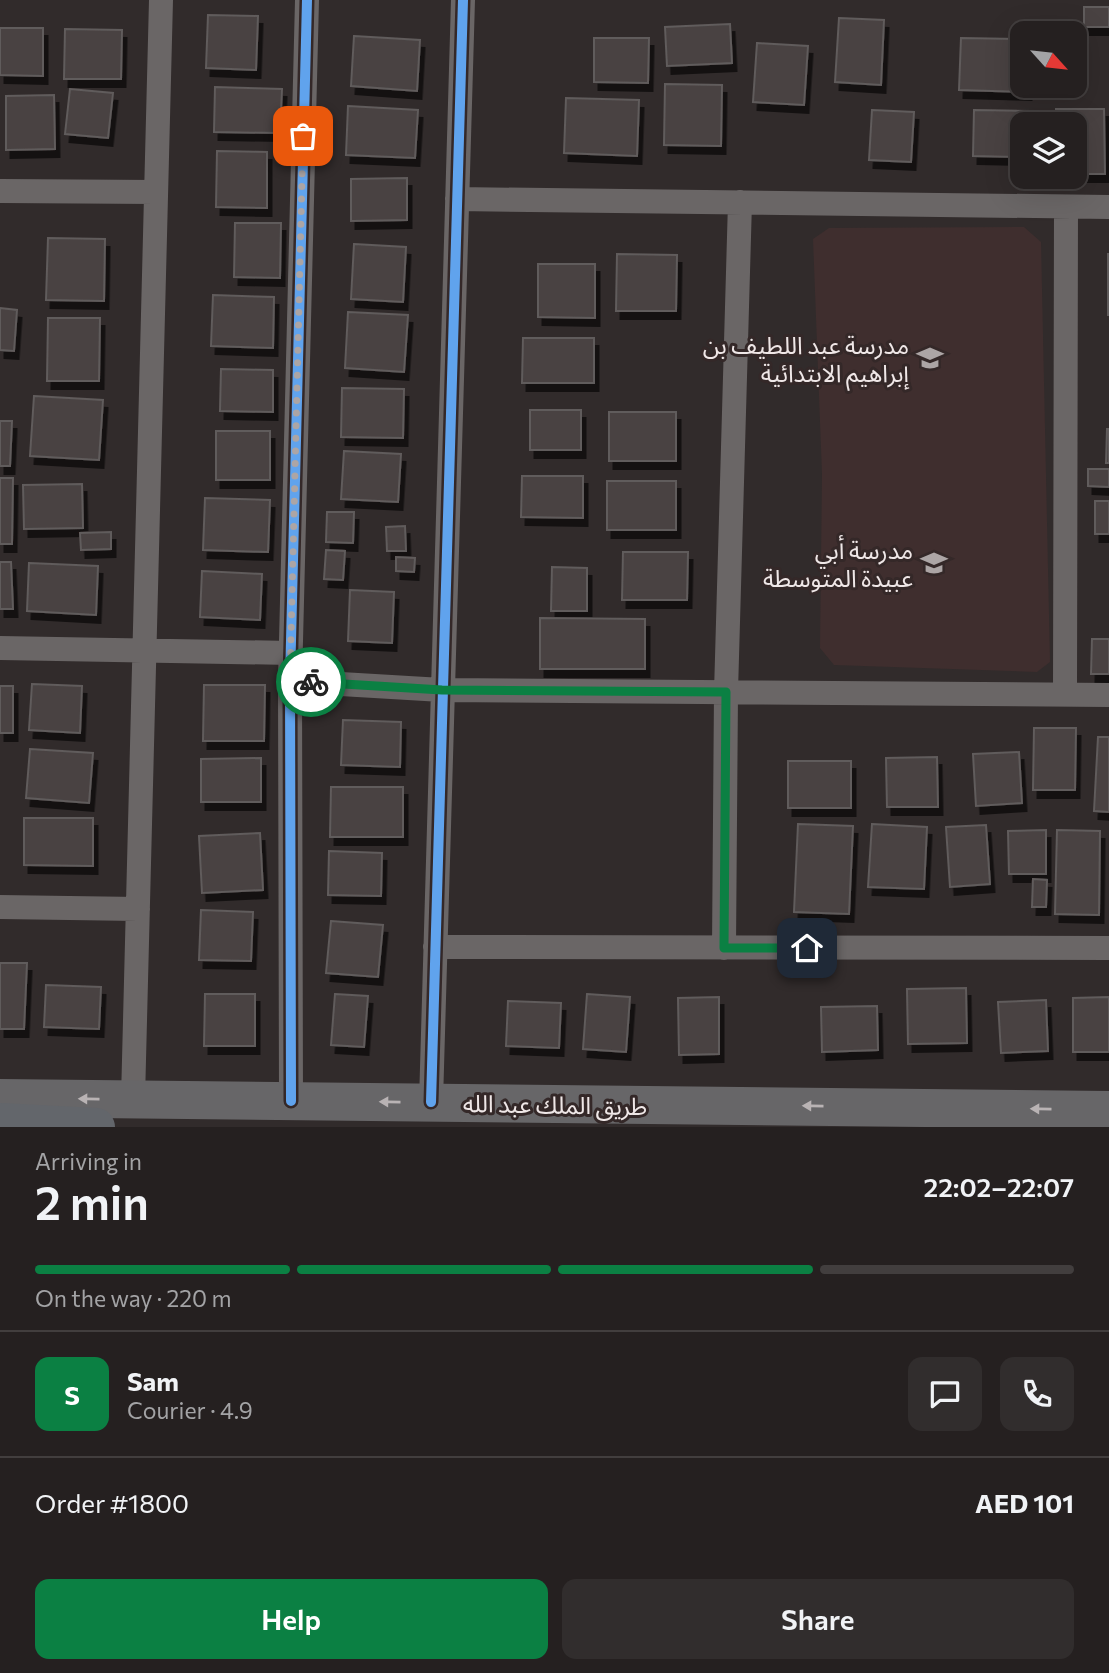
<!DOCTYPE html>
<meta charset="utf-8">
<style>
body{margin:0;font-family:Commissioner,"Noto Sans Arabic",sans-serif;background:#312d2d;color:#f1f3f6;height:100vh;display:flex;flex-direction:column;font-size:26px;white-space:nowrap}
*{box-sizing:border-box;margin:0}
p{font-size:23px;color:#a3a3a5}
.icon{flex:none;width:38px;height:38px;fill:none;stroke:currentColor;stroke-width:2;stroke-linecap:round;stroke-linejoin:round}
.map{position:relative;height:1127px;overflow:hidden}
.side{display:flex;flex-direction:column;background:#252020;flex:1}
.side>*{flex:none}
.needle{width:46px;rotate:117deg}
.controls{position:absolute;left:1010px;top:21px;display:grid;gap:14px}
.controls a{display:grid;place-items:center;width:77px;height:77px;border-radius:14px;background:#252020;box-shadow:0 7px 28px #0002,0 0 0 2px #423e3e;font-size:35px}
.pin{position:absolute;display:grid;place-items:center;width:60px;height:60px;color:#fff;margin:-30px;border-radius:14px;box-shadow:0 4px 10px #0006}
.courier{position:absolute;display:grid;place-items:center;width:70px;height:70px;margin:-35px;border:5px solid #0b8043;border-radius:50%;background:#fff;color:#222;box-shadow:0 2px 9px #0007}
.overview em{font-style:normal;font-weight:600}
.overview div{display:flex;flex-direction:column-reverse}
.overview{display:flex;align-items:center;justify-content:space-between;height:119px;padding:0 35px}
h1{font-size:46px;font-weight:600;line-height:52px}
.bar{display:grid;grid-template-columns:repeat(4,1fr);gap:10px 7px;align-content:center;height:84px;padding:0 35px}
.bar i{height:9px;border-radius:5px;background:#423e3e}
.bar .active{background:#0b8043}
.bar p{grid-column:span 4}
.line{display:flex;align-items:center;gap:18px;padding:0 35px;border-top:2px solid #423e3e}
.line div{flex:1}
.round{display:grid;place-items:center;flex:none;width:74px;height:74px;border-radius:14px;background:#312d2d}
.action{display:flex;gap:14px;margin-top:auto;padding:14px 35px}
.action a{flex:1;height:80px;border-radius:14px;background:#0b8043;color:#fff;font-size:28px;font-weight:600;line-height:80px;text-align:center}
.action a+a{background:#312d2d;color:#f1f3f6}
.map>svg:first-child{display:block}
.built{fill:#3f2e2e}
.building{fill:#484242;stroke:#605b5b;stroke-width:2;filter:url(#shadow)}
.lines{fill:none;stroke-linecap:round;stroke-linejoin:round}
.minor{stroke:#6a6666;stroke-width:24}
.primary{stroke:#676668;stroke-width:38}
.motorway{stroke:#63666b;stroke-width:38}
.cycleway-casing{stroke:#342828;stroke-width:15}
.cycleway{stroke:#60a3ed;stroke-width:10}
.oneway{fill:#b9b3b4}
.done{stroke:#aca5a5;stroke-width:7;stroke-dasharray:0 12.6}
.route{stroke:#0b8043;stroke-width:9}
.labels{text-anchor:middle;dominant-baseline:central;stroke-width:6;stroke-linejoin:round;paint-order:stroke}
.poi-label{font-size:24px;fill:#efe7e7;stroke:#342828;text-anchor:end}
.street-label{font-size:24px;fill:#efe7e7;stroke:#342828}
</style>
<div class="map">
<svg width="1109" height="1127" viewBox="0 0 1109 1127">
<defs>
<filter id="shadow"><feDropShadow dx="4.5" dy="8" stdDeviation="0" flood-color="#0009"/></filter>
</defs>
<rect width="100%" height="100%" fill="#312b2b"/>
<path class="built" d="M1024,227L1041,242L1050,662L1037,672L834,665L820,648L822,474L813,239L829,228Z"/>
<path class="building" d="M1084,7H1109V27H1084Z
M208,15L258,16L256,70L206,68Z
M839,18L884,20L881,85L835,82Z
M730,24L732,63L667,66L665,27Z
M0,28H43V76L0,75Z
M65,29L122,30L121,79H64Z
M354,36L420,40L417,91L351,86Z
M594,38H649L648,83L594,82Z
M961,38L1022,39V86H1027V92L959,90Z
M757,43L808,46L804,105L753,102Z
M665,84L722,85L721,146L664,145Z
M215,87L282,89L280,133L214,132Z
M70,89L113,93L108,138L65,134Z
M54,95L55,149L6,150V96Z
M566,98L639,100L637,156L564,153Z
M348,106L418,110L415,158L346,155Z
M1056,109H1104L1105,174H1074V124H1056Z
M872,110L914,112L911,162L869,160Z
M974,110L1030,111V124H1022V157L973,156Z
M217,151L267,152V208L216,207Z
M407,178V220L351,221V179Z
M235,223H281L280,278L234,277Z
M48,238L105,239L104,301L46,300Z
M354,244L406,247L403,302L351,299Z
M617,254L677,255L676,311H616Z
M1108,254H1109V315H1108Z
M538,264H595V318L538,317Z
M213,295L274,297L273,348L211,346Z
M0,308L17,310L14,351L0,350Z
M348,312L408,315L404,372L345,368Z
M48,318H100L99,381H47Z
M523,338H594V383H522Z
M221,369L273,370V412L220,411Z
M342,388L404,389L403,438L341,437Z
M34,396L103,400L99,460L30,456Z
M530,410H581V450H530Z
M609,412H676V461H609Z
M0,421H12L10,466H0Z
M1107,429H1109V463H1106Z
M216,431H270V480H216Z
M344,451L401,454L398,502L341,499Z
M1088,469H1109V487L1088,486Z
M522,476H583V518L521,517Z
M0,478H13L12,544H0Z
M607,481H676V530H607Z
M82,484L83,528L24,529L23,485Z
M205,498L270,500L268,552L203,550Z
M1095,501H1109V534H1095Z
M327,512H354L353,543L326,542Z
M405,526L406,551H387L386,527Z
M111,532V549L81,550L80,533Z
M326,550L345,551L343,580L324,579Z
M623,552H688L687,600H622Z
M396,557L415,558L414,572L396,571Z
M0,562H11L13,609H0Z
M29,563L98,566L96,615L27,611Z
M552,567L587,568V611H551Z
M202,571L262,574L260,620L200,617Z
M350,590L394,592L392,643L348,641Z
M540,618L645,619V669H540Z
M1092,639H1109V674H1091Z
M32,684L82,686L80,733L29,730Z
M204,685H265L264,741H203Z
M0,686H13V733H0Z
M343,720L401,722L400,767L341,765Z
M1034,728H1076L1075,790H1033Z
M1098,737H1109V812L1094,811Z
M30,749L93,753L89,803L26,798Z
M1019,752L1022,803L976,806L973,754Z
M937,757L938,807H887L886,758Z
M261,758V802H201V759Z
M788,761H851V808H788Z
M331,787H403V837H330Z
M24,818H93V866L24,865Z
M798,824L853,826L849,914L794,912Z
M872,824L927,827L924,889L868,887Z
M986,825L990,884L950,887L946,827Z
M1046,830V874H1009L1008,831Z
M1057,830L1100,831L1099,915L1055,914Z
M260,833L263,890L202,893L199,836Z
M329,851L382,853L381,896L328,895Z
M1033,879L1047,880L1046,907H1032Z
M201,910L253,912L251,961L199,960Z
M331,921L383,925L378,977L326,973Z
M0,963H27L24,1029H0Z
M46,985L101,987L99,1029L44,1027Z
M966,988L967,1043L908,1044L907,989Z
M205,994H255V1046H204Z
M335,994L368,996L364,1047L331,1045Z
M587,994L630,997L626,1052L583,1049Z
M719,997V1054L679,1055L678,998Z
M1109,997V1052H1073V998Z
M1046,1000L1048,1051L1001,1053L998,1002Z
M508,1001L561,1003L559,1048L506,1046Z
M877,1006L878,1050L822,1052L821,1007Z"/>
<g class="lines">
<path class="minor" d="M0,191L156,192
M457,199L1109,207
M0,648L291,653
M290,681L442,690L1109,695
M1065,694L1066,207
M0,907L138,909
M435,947L1109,948
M724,948L726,692L740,202
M133,1099L161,0
M291,1101L290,681L307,0
M431,1102L463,0"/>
<path class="primary" d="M0,1098L1109,1110"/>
<path class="motorway" d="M0,1122L96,1127"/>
<g class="cycleway-casing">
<path id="cycleway" d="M291,1101L290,681L307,0
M431,1102L463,0"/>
</g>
<use href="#cycleway" class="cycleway"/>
</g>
<defs><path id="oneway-solid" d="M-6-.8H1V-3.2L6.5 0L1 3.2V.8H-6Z" transform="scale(1.75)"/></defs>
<g class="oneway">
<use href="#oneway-solid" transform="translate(89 1099) rotate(-179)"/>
<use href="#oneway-solid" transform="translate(390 1102) rotate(-179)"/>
<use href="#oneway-solid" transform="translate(813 1106) rotate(-179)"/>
<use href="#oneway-solid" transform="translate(1041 1109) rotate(-179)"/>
</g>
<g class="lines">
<path class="done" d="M303,136L290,681L311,682"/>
<path class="route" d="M311,682L442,690L726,692L724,948H807"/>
</g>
<defs>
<g id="school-bare" transform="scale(2.1)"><path d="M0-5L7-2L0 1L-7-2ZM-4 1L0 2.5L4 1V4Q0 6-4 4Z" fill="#aca5a5" stroke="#342828" stroke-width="2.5" paint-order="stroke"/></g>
</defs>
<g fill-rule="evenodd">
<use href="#school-bare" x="930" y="358"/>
<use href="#school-bare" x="934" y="563"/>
</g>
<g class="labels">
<g class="poi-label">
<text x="909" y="344">مدرسة عبد اللطيف بن<tspan x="909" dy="28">إبراهيم الابتدائية</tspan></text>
<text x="913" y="549">مدرسة أبي<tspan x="913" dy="28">عبيدة المتوسطة</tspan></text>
</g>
<g class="street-label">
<text transform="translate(555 1104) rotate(1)">طريق الملك عبد الله</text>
</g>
</g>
</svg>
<div class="controls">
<a><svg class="needle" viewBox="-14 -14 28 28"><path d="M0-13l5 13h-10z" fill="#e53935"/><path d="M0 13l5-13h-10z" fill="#a3a3a5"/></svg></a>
<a><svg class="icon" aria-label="layers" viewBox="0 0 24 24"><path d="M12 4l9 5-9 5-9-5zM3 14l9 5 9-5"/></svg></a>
</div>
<div class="pin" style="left:303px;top:136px;background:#ea580c"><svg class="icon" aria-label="bag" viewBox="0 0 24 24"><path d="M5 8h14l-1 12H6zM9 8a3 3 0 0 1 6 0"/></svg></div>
<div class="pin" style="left:807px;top:948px;background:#1f2937"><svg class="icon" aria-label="home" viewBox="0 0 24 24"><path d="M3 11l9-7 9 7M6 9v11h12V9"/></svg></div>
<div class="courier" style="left:311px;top:682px"><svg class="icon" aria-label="bike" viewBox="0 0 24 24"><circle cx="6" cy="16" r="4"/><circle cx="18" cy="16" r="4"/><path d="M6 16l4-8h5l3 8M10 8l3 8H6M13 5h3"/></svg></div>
</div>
<section class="side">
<div class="overview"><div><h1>2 min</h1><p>Arriving in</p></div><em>22:02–22:07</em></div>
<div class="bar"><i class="active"></i><i class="active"></i><i class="active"></i><i></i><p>On the way · 220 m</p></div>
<div class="line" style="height:126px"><b class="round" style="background:#0b8043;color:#fff">S</b><div><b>Sam</b><p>Courier · 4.9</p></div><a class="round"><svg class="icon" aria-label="chat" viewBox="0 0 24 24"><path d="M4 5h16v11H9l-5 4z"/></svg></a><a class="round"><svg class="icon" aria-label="phone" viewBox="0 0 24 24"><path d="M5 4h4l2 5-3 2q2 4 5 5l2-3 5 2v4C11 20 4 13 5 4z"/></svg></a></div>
<div class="line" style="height:91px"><div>Order #1800</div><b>AED 101</b></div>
<div class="action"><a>Help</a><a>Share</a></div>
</section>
